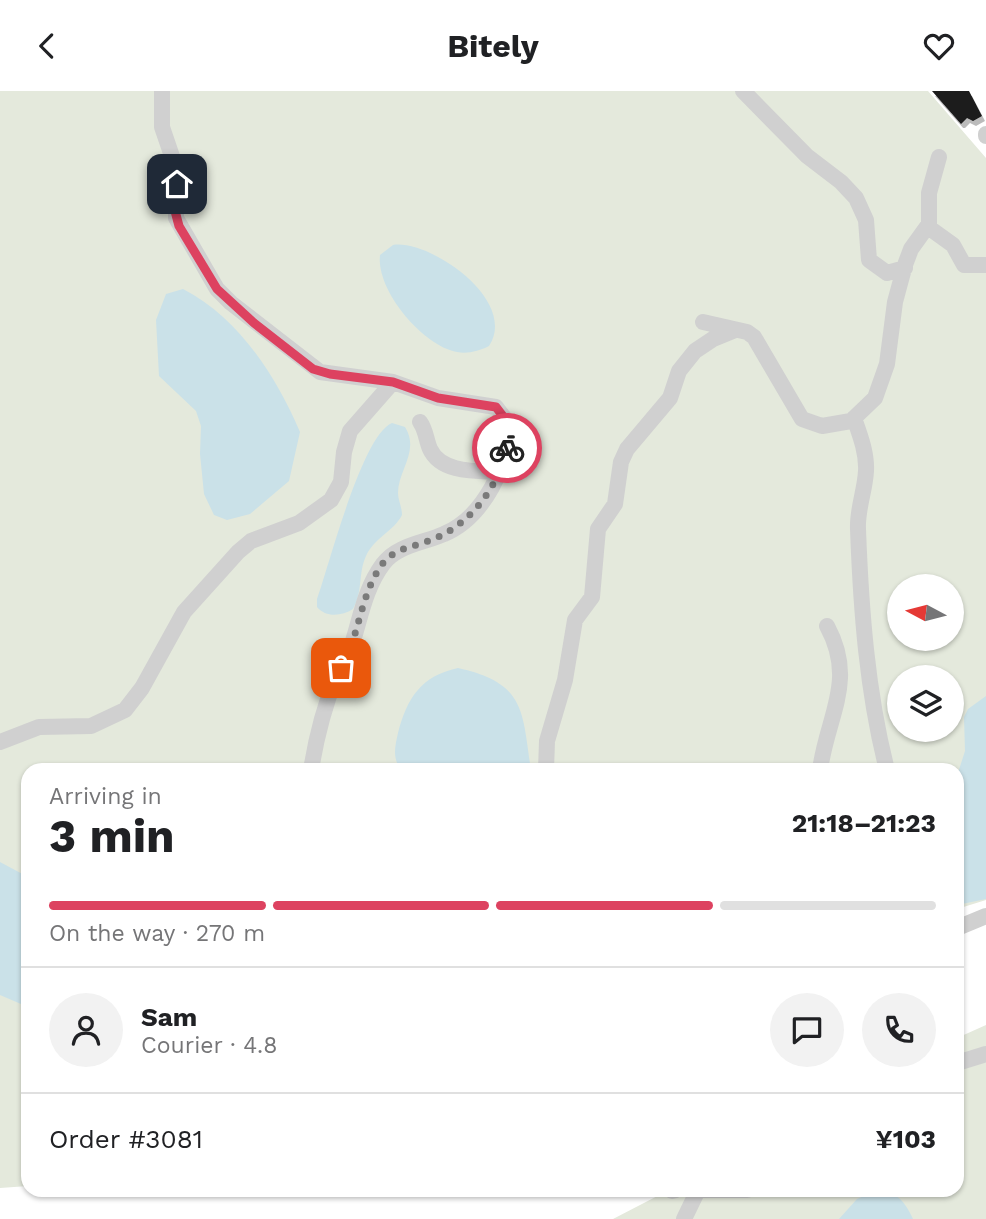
<!DOCTYPE html>
<meta charset="utf-8">
<style>
body{margin:0;font-family:"Work Sans",sans-serif;background:#f2f2f2;color:#202124;height:100vh;display:flex;flex-direction:column;font-size:26px;white-space:nowrap}
*{box-sizing:border-box;margin:0}
p{font-size:23px;color:#757577}
.icon{flex:none;width:38px;height:38px;fill:none;stroke:currentColor;stroke-width:2;stroke-linecap:round;stroke-linejoin:round}
.map{position:relative;flex:1;overflow:hidden}
.panel{position:absolute;left:21px;top:672px;width:943px;height:434px;display:flex;flex-direction:column;background:#fff;border-radius:21px;box-shadow:0 2px 5px #0004}
.panel>*{flex:none}
.needle{width:46px;rotate:277deg}
.tools{position:absolute;left:887px;top:483px;display:grid;gap:14px}
.tools a{display:grid;place-items:center;width:77px;height:77px;border-radius:50%;background:#fff;box-shadow:0 2px 5px #0004;font-size:35px}
.pin{position:absolute;display:grid;place-items:center;width:60px;height:60px;color:#fff;margin:-30px;border-radius:14px;box-shadow:0 4px 10px #0006}
.courier{position:absolute;display:grid;place-items:center;width:70px;height:70px;margin:-35px;border:5px solid #dd4260;border-radius:50%;background:#fff;color:#222;box-shadow:0 2px 9px #0007}
.overview em{font-style:normal;font-weight:700}
.overview div{display:flex;flex-direction:column-reverse}
.overview{display:flex;align-items:center;justify-content:space-between;height:119px;padding:0 28px}
h1{font-size:46px;font-weight:700;line-height:52px}
.bar{display:grid;grid-template-columns:repeat(4,1fr);gap:10px 7px;align-content:center;height:84px;padding:0 28px}
.bar i{height:9px;border-radius:5px;background:#e0e0e0}
.bar .selected{background:#dd4260}
.bar p{grid-column:span 4}
.line{display:flex;align-items:center;gap:18px;padding:0 28px;border-top:2px solid #e0e0e0}
.line div{flex:1}
.round{display:grid;place-items:center;flex:none;width:74px;height:74px;border-radius:37px;background:#f2f2f2}
header{display:flex;justify-content:space-between;align-items:center;height:91px;padding:0 28px;background:#fff;font-size:32px;font-weight:700}
.map>svg:first-child{display:block}
.green{fill:#e4e9dc;fill-rule:evenodd}
.water{fill:#cae1e8}
.building{fill:#1a1a1a;filter:url(#shadow)}
.lines{fill:none;stroke-linecap:round;stroke-linejoin:round}
.minor{stroke:#d0d0d0;stroke-width:16}
.done{stroke:#7a7a7a;stroke-width:7;stroke-dasharray:0 12.6}
.route{stroke:#dd4260;stroke-width:9}
</style>
<header><svg class="icon" aria-label="back" viewBox="0 0 24 24"><path d="M15 5l-7 7 7 7"/></svg>Bitely<svg class="icon" aria-label="heart" viewBox="0 0 24 24"><path d="M12 20l-8-8c-3-5 5-10 8-4 3-6 11-1 8 4z"/></svg></header>
<div class="map">
<svg width="986" height="1128" viewBox="0 0 986 1128">
<defs>
<filter id="shadow"><feDropShadow dx="3" dy="5" stdDeviation="0" flood-color="#0004"/></filter>
</defs>
<rect width="100%" height="100%" fill="#fff"/>
<path class="green" d="M0,0H928L986,67V809L957,818V679H28V1095L0,1097ZM900,495H952V548H900ZM900,586H952V639H900Z
M986,934V1128H613L669,1099H957V947Z"/>
<path class="water" d="M393,154C429,148 519,209 489,255C479,260 468,263 457,261C422,254 376,199 380,164Z
M183,198C239,227 276,285 300,341L289,390L250,423L227,429L214,424L204,403L200,363L201,335L196,320L159,285L156,229L166,203Z
M392,332L405,336C420,360 398,379 398,402C398,409 402,416 402,424C394,440 374,447 366,465C358,482 363,501 353,518C342,525 326,527 317,516V508C329,475 362,344 392,332Z
M458,577C526,592 522,620 531,679H401C392,666 395,656 398,642C407,607 421,585 458,577Z
M986,605V808L957,814V685L965,660L964,626L968,618Z
M0,771L28,786V916L0,904Z
M877,1099C896,1099 906,1112 913,1128H839L857,1108Z"/>
<path class="building" d="M932,0H969L982,25L973,30L967,27L961,33Z"/>
<g class="lines">
<path class="minor" d="M162,0V36L176,77V127L217,198L231,212L320,281L393,291L438,307L496,316L509,333C510,373 483,427 444,443C424,452 397,454 383,473C363,500 360,532 349,562C346,571 340,578 336,586C324,616 316,648 311,679
M743,0L807,65L841,91L856,107L866,129L869,169L887,182L905,177
M986,43V45
M928,136L953,154L964,174H986
M703,231L747,241L754,246L802,328L822,335L851,330L875,307L887,273L895,211L905,174L911,158L929,133V102L939,66
M854,327C860,344 867,362 866,380C865,400 857,418 858,438C861,519 867,601 887,679
M420,331C426,339 426,349 430,358C441,382 476,380 498,381
M0,651L39,636L91,635L125,619L142,597L184,521L238,461L251,450L299,432L331,409L341,391L344,361L350,340L393,291
M546,679L547,650L565,589L575,529L592,506L598,438L615,413L621,371L627,358L670,307L679,280L695,260L713,248L735,239
M820,679C827,625 857,590 827,535
M957,837L986,825
M957,972L986,963
M703,1099H747
M672,1100L676,1099
M684,1128L698,1099"/>
</g>
<g class="lines">
<path class="done" d="M341,577C360,544 360,503 383,472C395,457 414,456 431,449C470,434 498,397 507,357"/>
<path class="route" d="M177,93L175,120L179,135L217,198L254,232L313,278L330,283L393,291L438,307L496,316L509,333L507,357"/>
</g>
</svg>
<div class="tools">
<a><svg class="needle" viewBox="-14 -14 28 28"><path d="M0-13l5 13h-10z" fill="#e53935"/><path d="M0 13l5-13h-10z" fill="#757577"/></svg></a>
<a><svg class="icon" aria-label="layers" viewBox="0 0 24 24"><path d="M12 4l9 5-9 5-9-5zM3 14l9 5 9-5"/></svg></a>
</div>
<div class="pin" style="left:341px;top:577px;background:#ea580c"><svg class="icon" aria-label="bag" viewBox="0 0 24 24"><path d="M5 8h14l-1 12H6zM9 8a3 3 0 0 1 6 0"/></svg></div>
<div class="pin" style="left:177px;top:93px;background:#1f2937"><svg class="icon" aria-label="home" viewBox="0 0 24 24"><path d="M3 11l9-7 9 7M6 9v11h12V9"/></svg></div>
<div class="courier" style="left:507px;top:357px"><svg class="icon" aria-label="bike" viewBox="0 0 24 24"><circle cx="6" cy="16" r="4"/><circle cx="18" cy="16" r="4"/><path d="M6 16l4-8h5l3 8M10 8l3 8H6M13 5h3"/></svg></div>
<section class="panel">
<div class="overview"><div><h1>3 min</h1><p>Arriving in</p></div><em>21:18–21:23</em></div>
<div class="bar"><i class="selected"></i><i class="selected"></i><i class="selected"></i><i></i><p>On the way · 270 m</p></div>
<div class="line" style="height:126px"><a class="round"><svg class="icon" aria-label="person" viewBox="0 0 24 24"><circle cx="12" cy="8" r="4"/><path d="M4 21q1-7 8-7t8 7"/></svg></a><div><b>Sam</b><p>Courier · 4.8</p></div><a class="round"><svg class="icon" aria-label="chat" viewBox="0 0 24 24"><path d="M4 5h16v11H9l-5 4z"/></svg></a><a class="round"><svg class="icon" aria-label="phone" viewBox="0 0 24 24"><path d="M5 4h4l2 5-3 2q2 4 5 5l2-3 5 2v4C11 20 4 13 5 4z"/></svg></a></div>
<div class="line" style="height:91px"><div>Order #3081</div><b>¥103</b></div>
</section>
</div>
